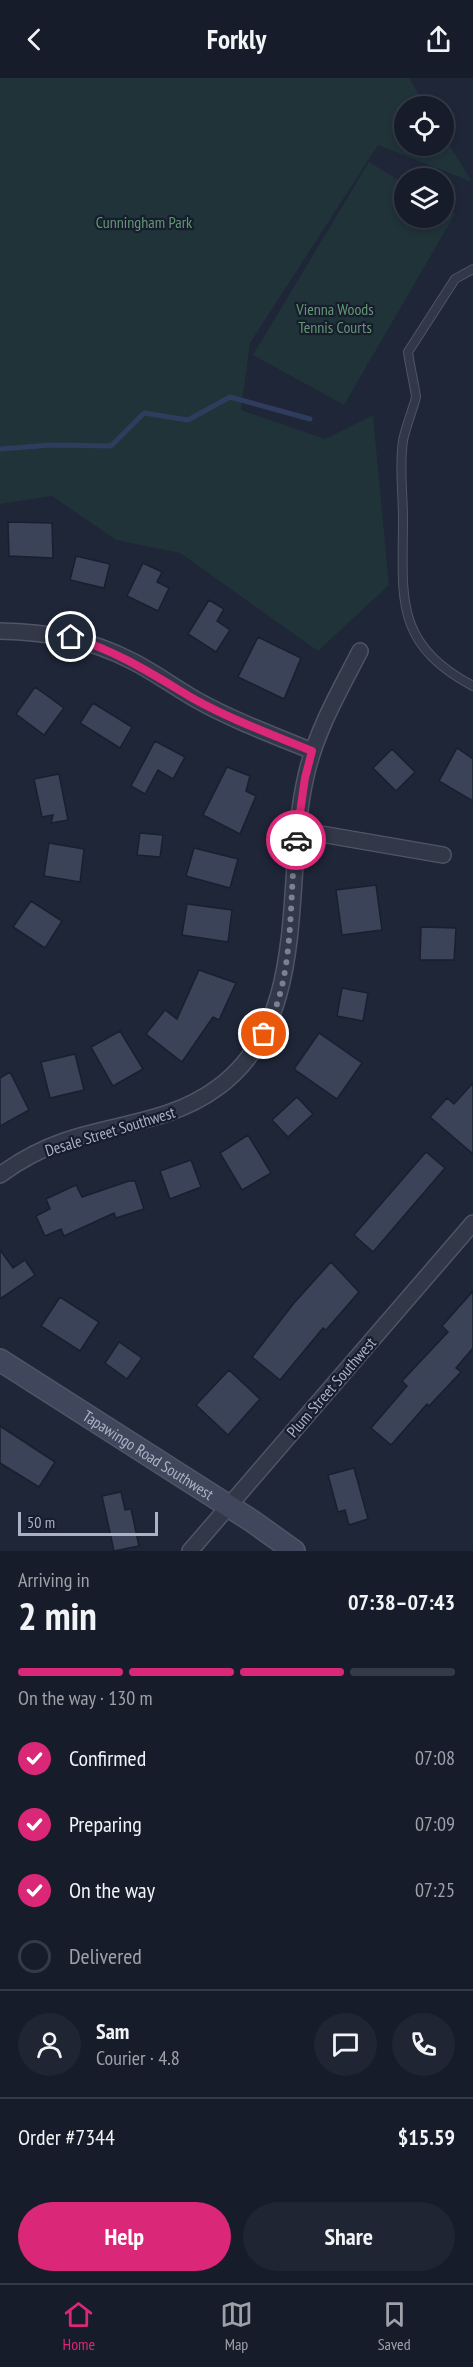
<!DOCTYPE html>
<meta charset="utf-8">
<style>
body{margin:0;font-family:"PT Sans Narrow",sans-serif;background:#1f2532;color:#f1f3f6;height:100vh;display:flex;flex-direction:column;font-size:22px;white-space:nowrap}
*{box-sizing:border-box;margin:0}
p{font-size:20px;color:#9ea1a8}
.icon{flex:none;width:33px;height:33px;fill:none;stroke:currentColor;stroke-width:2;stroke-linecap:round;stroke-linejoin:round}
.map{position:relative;height:1473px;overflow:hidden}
.sheet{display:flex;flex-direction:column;background:#161c2a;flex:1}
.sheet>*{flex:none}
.controls{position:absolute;left:394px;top:18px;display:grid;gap:12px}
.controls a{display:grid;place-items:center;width:60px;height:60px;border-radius:50%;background:#161c2a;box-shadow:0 3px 9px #0003,0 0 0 2px #353a47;font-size:30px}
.scale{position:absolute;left:18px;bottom:15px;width:140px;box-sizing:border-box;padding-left:6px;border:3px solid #acb2c5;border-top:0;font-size:16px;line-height:21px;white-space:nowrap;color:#acb2c5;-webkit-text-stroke:4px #181d2d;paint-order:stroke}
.pin{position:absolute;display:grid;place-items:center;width:51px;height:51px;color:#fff;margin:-26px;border:3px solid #fff;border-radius:50%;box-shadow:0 2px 6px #0007}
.courier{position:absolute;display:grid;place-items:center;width:60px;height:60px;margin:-30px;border:4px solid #db2777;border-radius:50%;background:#fff;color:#222;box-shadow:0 2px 8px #0007}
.head em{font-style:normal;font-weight:600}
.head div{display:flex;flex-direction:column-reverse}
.head{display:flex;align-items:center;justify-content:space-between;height:102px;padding:0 18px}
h1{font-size:39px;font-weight:600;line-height:45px}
.bar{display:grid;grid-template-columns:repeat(4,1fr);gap:9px 6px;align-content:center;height:72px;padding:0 18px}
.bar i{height:8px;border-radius:4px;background:#353a47}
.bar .selected{background:#db2777}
.bar p{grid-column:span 4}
.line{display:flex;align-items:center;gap:15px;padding:0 18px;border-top:2px solid #353a47}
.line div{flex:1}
.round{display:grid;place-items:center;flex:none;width:63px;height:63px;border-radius:32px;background:#1f2532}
ol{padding:0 18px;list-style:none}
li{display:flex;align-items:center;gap:18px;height:66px}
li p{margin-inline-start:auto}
li .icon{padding:6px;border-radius:50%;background:#db2777;color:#fff;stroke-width:4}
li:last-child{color:#9ea1a8}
li i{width:33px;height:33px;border:3px solid #353a47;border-radius:50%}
.primary-button{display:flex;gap:12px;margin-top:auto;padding:12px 18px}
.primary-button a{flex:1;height:69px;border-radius:36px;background:#db2777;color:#fff;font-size:24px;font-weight:600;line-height:69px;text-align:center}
.primary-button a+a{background:#1f2532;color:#f1f3f6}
header{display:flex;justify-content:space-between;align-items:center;height:78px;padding:0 18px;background:#161c2a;font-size:27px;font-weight:600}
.tab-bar{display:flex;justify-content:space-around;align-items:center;height:84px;border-top:2px solid #353a47;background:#161c2a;font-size:16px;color:#9ea1a8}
.tab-bar a{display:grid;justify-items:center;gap:3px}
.tab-bar .selected{color:#db2777}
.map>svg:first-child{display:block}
.green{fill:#203339}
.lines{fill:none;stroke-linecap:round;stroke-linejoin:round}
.stream{stroke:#2f3c5e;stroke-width:5}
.building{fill:#3a4358;stroke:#191f2f;stroke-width:1.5}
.lane-casing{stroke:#4f5566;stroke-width:10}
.street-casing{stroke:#4f5566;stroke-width:18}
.secondary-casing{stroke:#4f5566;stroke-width:24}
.lane{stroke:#323848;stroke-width:8}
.street{stroke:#323848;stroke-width:15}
.secondary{stroke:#40465c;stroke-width:21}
.done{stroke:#7a8194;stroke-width:6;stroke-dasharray:0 10.8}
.route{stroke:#db2777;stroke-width:8}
.labels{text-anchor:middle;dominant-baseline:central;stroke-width:4.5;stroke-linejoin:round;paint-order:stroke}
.park-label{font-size:16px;fill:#629775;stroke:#181d2d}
.street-label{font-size:16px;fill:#acb2c5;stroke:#181d2d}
</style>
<header><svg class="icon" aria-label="back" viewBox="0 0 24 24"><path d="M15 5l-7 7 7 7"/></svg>Forkly<svg class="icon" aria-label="share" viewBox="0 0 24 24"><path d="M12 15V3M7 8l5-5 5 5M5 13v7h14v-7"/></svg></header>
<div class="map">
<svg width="473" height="1473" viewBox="0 0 473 1473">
<rect width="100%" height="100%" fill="#1e2638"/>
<path class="green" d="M0,0H409L426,28H405V68H444V58L472,104L378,67L250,265L241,332L325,361L373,337L389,507L318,573L180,475L116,462L52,418L0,426Z
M369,84L405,106V140H444V129L455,136L344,327L253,277Z"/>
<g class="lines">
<path class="stream" d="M0,371L51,367L111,368L144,335L188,342L230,319L310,341"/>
</g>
<path class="building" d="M8,444L52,445L53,480L9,478Z
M76,478L110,486L104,510L70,502Z
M143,485L162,494L157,504L169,510L158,533L127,518Z
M209,522L224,531L217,543L230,552L216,574L188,556Z
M258,559L301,580L284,621L238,599Z
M35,609L64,630L44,657L16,636Z
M93,625L132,649L120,670L80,645Z
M155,663L185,679L173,701L158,692L145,716L131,708Z
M457,670L473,681V723L439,703Z
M392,671L415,694L396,713L373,690Z
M227,689L250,698L246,713L256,718L240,756L203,737Z
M59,696L68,742L51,745L53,737L42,739L34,701Z
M140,755L163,757L160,779L137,777Z
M49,765L84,771L80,804L44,798Z
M194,770L238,781L230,810L186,798Z
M376,807L382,852L342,857L336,812Z
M31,823L62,843L45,870L13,849Z
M187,826L232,832L228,864L182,857Z
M421,849L456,850L454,882H420Z
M199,892L236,905L219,942L213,939L182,984L146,956L165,932L177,941Z
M342,910L368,915L363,943L337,938Z
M120,953L143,991L113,1008L91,969Z
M319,955L362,985L337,1021L294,991Z
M75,976L84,1012L50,1020L41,984Z
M10,994L29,1032L0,1048V1000Z
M473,1005V1076L430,1039L447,1020L454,1026Z
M297,1019L313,1036L288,1059L272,1042Z
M248,1057L271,1095L242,1112L220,1075Z
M426,1074L445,1090L373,1174L354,1157Z
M191,1082L201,1109L170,1121L160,1093Z
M129,1103H135L144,1131L116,1140L114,1135L64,1158L61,1151L45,1158L36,1138L50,1131L46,1121L76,1107L82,1119Z
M0,1172L13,1190L25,1182L35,1197L0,1221Z
M331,1184L359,1214L326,1252L323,1250L280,1302L252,1279L294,1225Z
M473,1213V1270L456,1290L461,1294L429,1328L427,1326L391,1367L371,1350L407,1308L402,1303L448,1254L442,1248Z
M60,1219L99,1244L80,1273L41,1248Z
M119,1264L142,1280L127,1301L105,1285Z
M229,1292L260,1321L228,1357L196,1327Z
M0,1348L55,1384L39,1409L0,1385Z
M354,1390L368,1441L349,1447L345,1432L338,1434L328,1397Z
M121,1414L125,1432L131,1431L139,1468L114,1473L102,1418Z"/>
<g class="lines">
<g class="lane-casing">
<path id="lane" d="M473,191L455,201L408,274C410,289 414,304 416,319C416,322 404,354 403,363C399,388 403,415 403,440C403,520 393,565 473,608"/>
</g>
<g class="street-casing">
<path id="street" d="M0,553C47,554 90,561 132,583C154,594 174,609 195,621C232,642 273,657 312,673
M298,752L443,777
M0,1097C19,1083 41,1071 64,1063C116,1045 171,1044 217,1010C313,941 282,800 306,698C316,653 339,614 360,573
M190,1473L473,1145"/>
</g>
<g class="secondary-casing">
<g id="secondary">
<path id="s1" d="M0,1282L252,1443L294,1473"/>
</g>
</g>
<use href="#lane" class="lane"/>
<use href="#street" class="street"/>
<use href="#secondary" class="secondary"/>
</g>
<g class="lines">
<path class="done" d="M264,956C296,899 288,825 296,762"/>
<path class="route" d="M71,559C119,574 152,596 194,621C232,642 273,657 312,673L305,700L296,762"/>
</g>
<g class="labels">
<g class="park-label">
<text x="144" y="144">Cunningham Park</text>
<text x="335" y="231">Vienna Woods<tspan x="335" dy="18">Tennis Courts</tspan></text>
</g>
<g class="street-label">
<text transform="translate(110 1053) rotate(-17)">Desale Street Southwest</text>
<text transform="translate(331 1309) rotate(-49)">Plum Street Southwest</text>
<text stroke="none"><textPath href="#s1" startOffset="176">Tapawingo Road Southwest</textPath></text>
</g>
</g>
</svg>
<div class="controls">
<a><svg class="icon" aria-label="locate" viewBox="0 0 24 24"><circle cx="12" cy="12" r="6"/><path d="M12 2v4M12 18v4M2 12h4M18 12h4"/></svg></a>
<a><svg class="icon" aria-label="layers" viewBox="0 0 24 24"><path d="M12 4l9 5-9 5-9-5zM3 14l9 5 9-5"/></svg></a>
</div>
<div class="scale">50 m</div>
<div class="pin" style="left:264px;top:956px;background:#ea580c"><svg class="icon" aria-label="bag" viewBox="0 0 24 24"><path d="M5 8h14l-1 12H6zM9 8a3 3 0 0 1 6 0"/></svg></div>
<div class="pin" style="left:71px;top:559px;background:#1f2937"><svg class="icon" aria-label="home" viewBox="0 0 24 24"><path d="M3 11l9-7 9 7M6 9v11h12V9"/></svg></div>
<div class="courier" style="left:296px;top:762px"><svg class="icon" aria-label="car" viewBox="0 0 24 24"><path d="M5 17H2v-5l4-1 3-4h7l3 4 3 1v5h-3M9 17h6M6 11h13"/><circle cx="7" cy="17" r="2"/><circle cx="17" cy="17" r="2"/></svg></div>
</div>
<section class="sheet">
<div class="head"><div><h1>2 min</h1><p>Arriving in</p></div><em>07:38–07:43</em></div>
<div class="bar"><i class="selected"></i><i class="selected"></i><i class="selected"></i><i></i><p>On the way · 130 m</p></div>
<ol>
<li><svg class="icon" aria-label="check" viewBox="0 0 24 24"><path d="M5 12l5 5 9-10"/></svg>Confirmed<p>07:08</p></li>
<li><svg class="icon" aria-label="check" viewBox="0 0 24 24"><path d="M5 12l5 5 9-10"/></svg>Preparing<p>07:09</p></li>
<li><svg class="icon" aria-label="check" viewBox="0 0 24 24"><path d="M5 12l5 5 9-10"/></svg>On the way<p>07:25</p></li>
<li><i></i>Delivered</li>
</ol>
<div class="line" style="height:108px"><a class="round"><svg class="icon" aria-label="person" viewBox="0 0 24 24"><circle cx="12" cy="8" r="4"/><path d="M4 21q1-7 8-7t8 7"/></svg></a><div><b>Sam</b><p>Courier · 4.8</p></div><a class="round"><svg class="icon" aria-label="chat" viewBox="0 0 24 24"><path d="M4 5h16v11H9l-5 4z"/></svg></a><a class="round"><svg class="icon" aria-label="phone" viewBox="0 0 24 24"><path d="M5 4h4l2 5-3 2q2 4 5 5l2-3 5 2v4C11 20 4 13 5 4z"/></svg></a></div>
<div class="line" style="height:78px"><div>Order #7344</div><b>$15.59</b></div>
<div class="primary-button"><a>Help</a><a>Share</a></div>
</section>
<nav class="tab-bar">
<a class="selected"><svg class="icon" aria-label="home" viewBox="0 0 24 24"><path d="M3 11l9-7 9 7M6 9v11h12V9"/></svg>Home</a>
<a><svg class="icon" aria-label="map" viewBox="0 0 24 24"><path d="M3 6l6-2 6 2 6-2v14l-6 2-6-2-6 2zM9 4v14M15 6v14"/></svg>Map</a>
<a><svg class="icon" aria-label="saved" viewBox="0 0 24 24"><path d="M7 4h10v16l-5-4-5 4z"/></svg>Saved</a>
</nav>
